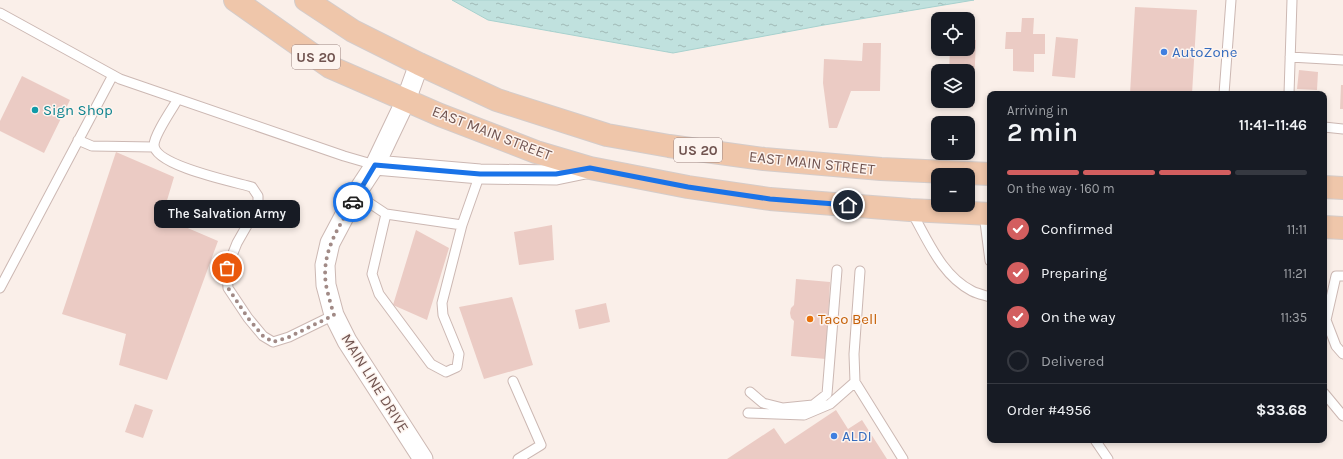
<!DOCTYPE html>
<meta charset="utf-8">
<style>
body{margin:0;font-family:Karla,sans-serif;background:#242831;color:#f1f3f6;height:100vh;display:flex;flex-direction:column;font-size:15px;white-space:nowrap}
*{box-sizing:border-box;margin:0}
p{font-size:13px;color:#9ea1a6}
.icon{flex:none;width:22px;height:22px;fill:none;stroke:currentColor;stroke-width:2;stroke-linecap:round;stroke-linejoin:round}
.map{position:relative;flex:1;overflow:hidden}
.details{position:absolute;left:987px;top:91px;width:340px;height:352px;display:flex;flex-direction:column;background:#171b24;border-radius:8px;box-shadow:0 2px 6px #0003}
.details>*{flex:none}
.buttons{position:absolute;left:931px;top:12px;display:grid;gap:8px}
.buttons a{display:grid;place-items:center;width:44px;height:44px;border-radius:8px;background:#171b24;box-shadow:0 2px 6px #0003;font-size:20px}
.pin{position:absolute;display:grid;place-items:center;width:34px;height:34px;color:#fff;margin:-17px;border:2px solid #fff;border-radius:50%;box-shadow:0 1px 4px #0007}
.courier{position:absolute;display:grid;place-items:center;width:40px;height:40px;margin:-20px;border:3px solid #1a73e8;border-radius:50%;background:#fff;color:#222;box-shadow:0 1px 5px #0007}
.bubble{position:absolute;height:28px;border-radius:8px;background:#171b24;box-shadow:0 2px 6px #0003;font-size:13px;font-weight:600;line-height:28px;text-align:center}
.head em{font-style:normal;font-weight:600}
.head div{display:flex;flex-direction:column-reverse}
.head{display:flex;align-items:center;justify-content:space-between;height:68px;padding:0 20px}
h1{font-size:26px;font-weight:600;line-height:30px}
.bar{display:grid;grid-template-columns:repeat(4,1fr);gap:6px 4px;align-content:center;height:48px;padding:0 20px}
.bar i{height:5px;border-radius:3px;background:#363941}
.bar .active{background:#d35e5f}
.bar p{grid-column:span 4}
.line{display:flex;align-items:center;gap:10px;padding:0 20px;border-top:1px solid #363941}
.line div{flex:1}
ol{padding:0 20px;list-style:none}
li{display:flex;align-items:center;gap:12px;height:44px}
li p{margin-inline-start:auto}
li .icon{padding:4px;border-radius:50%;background:#d35e5f;color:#fff;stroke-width:4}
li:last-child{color:#9ea1a6}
li i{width:22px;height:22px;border:2px solid #363941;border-radius:50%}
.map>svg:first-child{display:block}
.water{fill:url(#water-ripples);stroke:#a7d1ce}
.building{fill:#ebcbc4}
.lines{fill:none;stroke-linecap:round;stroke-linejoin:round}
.lane-casing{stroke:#ccb8b3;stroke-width:11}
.street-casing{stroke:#ccb8b3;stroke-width:21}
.primary-casing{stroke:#d4ccca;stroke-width:24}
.lane{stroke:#fff;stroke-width:9}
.street{stroke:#fff;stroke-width:19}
.primary{stroke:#efc6aa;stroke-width:22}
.done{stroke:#a18a86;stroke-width:4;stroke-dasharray:0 7.2}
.route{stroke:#1a73e8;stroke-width:5}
.shop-dot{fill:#3f7fe0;stroke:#fdf4ef;stroke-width:1.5}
.culture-dot{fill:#0f9aa8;stroke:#fdf4ef;stroke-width:1.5}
.food-dot{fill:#e8710a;stroke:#fdf4ef;stroke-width:1.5}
.labels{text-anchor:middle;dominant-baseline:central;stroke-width:3;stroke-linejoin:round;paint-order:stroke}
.shield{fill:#fdf4ef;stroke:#9b8480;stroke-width:1}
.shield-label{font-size:14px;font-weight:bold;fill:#715450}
.shop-label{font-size:15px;fill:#366cbe;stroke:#fdf4ef;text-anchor:start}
.culture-label{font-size:15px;fill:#0d838f;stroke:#fdf4ef;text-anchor:start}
.street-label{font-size:15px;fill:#715450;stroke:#fdf4ef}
.food-label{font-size:15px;fill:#c56008;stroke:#fdf4ef;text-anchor:start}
</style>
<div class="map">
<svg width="1343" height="459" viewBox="0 0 1343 459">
<defs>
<pattern id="water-ripples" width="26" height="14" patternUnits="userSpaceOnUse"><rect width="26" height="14" fill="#c0e1de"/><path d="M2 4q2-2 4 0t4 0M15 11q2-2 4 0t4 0" fill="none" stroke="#a0b9b6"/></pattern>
</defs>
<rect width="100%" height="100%" fill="#faefe9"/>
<path class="water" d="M452,0H974L824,25L673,53L488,20Z"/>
<path class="building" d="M1135,7L1197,10L1192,94H1130Z
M1022,18H1034L1033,34H1045V54H1034V72L1013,71V49H1005L1006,32H1021Z
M1056,37L1078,39L1075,78L1052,76Z
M968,39L976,40L973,107L943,106V101H968V71H949L950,49H968Z
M863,43H881L880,91H851L837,128H829L823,83L824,59L862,61Z
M1299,70L1318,72L1317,90L1297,89Z
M22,76L70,100L44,153L0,131V121Z
M1341,85H1343V109H1340Z
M116,152L174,177L162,217L218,241L167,380L119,365L126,334L62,314Z
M552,225L554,260L519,265L514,232Z
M416,230L449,248L427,320L393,305Z
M796,279L830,282L826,359L791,356L794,321L791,318L790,313L791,308L794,305Z
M512,297L533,365L484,379L459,307Z
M606,303L610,322L579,329L575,310Z
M135,404L153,410L143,438L125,432Z
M836,410L848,429L862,420L887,459H727L774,428L785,444Z"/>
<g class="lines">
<g class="lane-casing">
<path id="lane" d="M0,13L120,79L344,156L375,165
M1290,57L1343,60
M1224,94L1231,0
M1289,94L1292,0
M178,99C172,109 154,135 154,145C155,166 235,182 252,187L258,196V206L237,243L227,268L228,288L248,318L263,336L273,342L289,337L334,315
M1324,127L1343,129
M78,140L92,146L154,147
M356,194L386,214
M911,211C928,240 941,275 972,291C978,294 984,295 990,297
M984,214L990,261
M462,225L386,214L372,274L379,294L431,364L446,372L457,367L459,354L443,315L442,303L462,225L480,174
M860,271L854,354L855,382L903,459
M1343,276H1336L1326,320L1336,346L1343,354
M0,288L113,75
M513,381L541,445L518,459
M750,392L763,403L783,408L813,405L827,394L837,270
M1324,393L1343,416
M748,413L804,415L830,404L855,382
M1095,440L1108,459"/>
</g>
<g class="street-casing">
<path id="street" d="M419,64L406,100L375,165L356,194L330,243L325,265L326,285L334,315L347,341L423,459
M375,165L480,174L556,175L590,168"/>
</g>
<g class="primary-casing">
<path id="primary" d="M235,0L330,67L440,115L536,152L590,168L688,187L770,199L910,210L990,214
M306,0L353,31L419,64L497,100L607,135L669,146L764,159L881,169L990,174
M1324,187L1343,188
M1324,227L1343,228"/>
</g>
<use href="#lane" class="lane"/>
<use href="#street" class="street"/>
<use href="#primary" class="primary"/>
</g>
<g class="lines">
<path class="done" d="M227,268L228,288L248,318L263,336L273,342L289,337L334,315C331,305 328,295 326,285C321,252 338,229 353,202"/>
<path class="route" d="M353,202L375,165L480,174H556L590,168L688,187L770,199L848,205"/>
</g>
<g class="shop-dot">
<circle cx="1164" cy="52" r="4"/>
<circle cx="834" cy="436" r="4"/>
</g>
<circle class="culture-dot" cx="35" cy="110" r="4"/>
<circle class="food-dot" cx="810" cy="319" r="4"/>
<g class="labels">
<g class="shield">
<rect x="292" y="45" width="48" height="24" rx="3"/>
<rect x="674" y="138" width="48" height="24" rx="3"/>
</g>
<g class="shield-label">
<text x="316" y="57">US 20</text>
<text x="698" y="150">US 20</text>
</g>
<g class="shop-label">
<text x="1172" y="52">AutoZone</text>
<text x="842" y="436">ALDI</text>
</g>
<g class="culture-label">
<text x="43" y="110">Sign Shop</text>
</g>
<g class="street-label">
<text transform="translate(492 133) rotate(21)">EAST MAIN STREET</text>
<text transform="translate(812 163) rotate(6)">EAST MAIN STREET</text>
<text transform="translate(375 383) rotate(58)">MAIN LINE DRIVE</text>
</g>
<g class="food-label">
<text x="818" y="319">Taco Bell</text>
</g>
</g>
</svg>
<div class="buttons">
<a><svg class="icon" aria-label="locate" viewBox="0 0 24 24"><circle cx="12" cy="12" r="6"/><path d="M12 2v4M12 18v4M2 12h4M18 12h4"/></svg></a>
<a><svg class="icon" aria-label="layers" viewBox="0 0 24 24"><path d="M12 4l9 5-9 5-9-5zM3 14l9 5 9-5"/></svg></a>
<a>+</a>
<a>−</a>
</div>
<div class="pin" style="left:227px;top:268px;background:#ea580c"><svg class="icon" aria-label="bag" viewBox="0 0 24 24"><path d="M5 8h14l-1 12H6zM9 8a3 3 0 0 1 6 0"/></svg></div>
<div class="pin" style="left:848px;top:205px;background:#1f2937"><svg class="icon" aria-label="home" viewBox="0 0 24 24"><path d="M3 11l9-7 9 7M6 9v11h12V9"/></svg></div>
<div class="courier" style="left:353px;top:202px"><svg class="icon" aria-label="car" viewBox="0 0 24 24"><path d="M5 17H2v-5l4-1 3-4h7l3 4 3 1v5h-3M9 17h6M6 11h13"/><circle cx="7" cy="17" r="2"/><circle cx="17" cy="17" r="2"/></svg></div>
<div class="bubble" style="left:154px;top:200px;width:146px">The Salvation Army</div>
<section class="details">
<div class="head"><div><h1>2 min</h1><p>Arriving in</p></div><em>11:41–11:46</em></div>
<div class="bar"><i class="active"></i><i class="active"></i><i class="active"></i><i></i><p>On the way · 160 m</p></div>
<ol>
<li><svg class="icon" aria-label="check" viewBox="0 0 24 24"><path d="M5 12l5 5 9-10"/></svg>Confirmed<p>11:11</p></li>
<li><svg class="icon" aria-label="check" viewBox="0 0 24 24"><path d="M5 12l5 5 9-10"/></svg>Preparing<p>11:21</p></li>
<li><svg class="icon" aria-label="check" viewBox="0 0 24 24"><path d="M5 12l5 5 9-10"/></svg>On the way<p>11:35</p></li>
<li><i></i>Delivered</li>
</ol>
<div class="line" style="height:52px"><div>Order #4956</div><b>$33.68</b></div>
</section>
</div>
